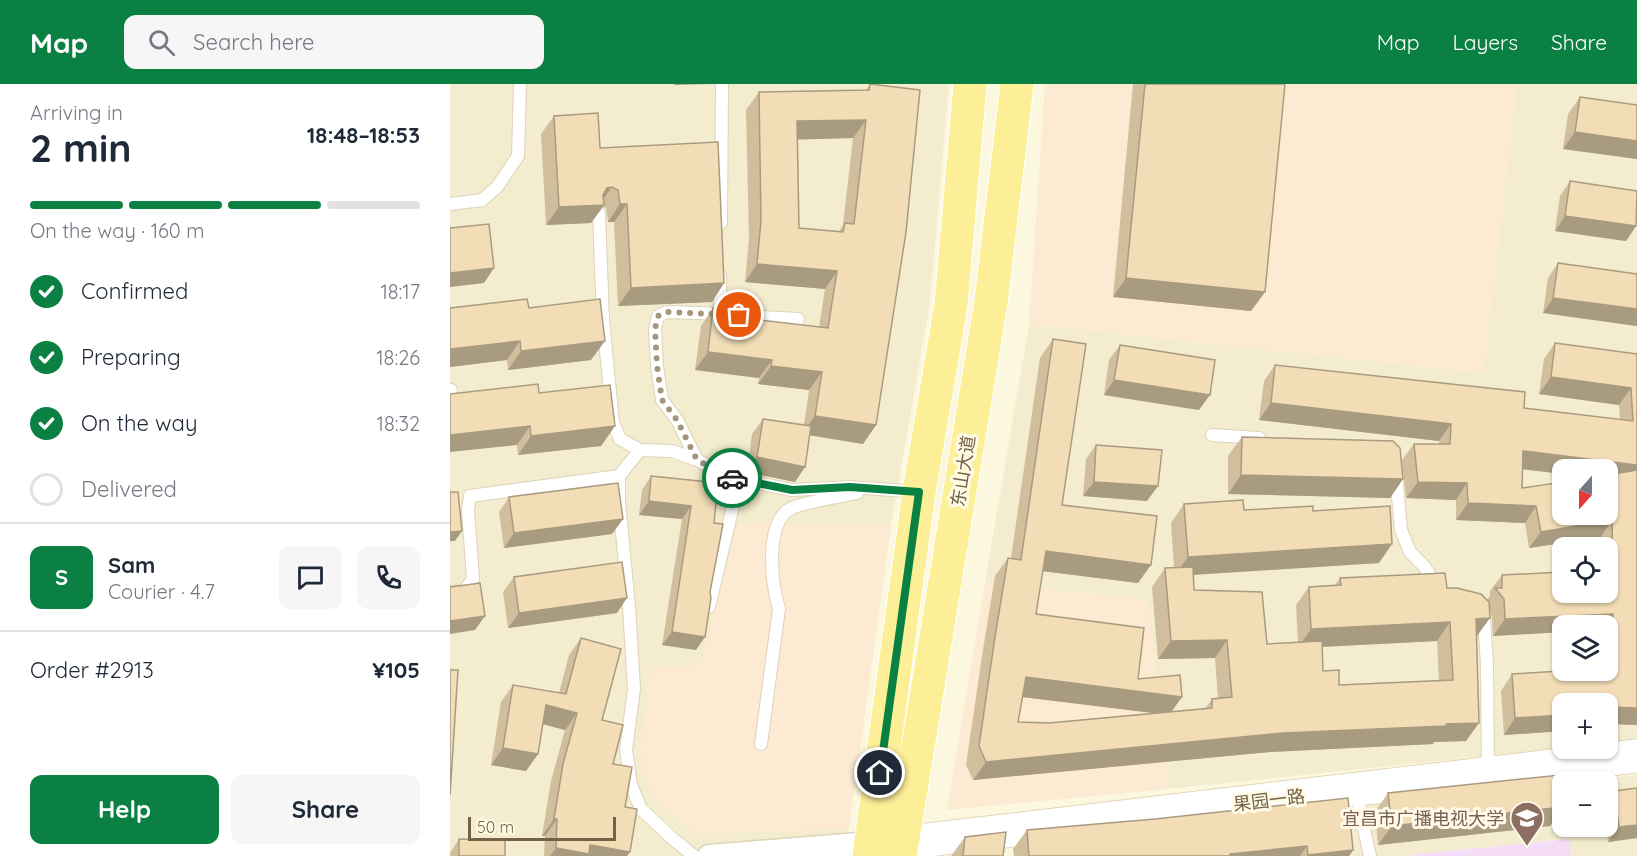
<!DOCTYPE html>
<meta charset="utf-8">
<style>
body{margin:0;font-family:Quicksand,"Noto Sans SC",sans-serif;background:#f6f6f7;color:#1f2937;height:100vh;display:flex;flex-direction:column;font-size:22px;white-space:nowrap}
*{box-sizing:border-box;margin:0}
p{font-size:20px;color:#747a83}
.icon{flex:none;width:33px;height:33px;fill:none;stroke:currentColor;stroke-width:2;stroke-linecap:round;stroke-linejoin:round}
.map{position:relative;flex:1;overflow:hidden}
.drawer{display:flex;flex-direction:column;background:#fff;width:450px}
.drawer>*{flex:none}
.needle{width:39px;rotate:201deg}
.tools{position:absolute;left:1102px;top:375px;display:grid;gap:12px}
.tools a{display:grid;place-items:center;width:66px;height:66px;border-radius:12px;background:#fff;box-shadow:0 2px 4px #0004;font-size:30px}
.scale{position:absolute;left:18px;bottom:15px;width:148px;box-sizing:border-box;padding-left:6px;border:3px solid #736247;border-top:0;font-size:16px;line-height:21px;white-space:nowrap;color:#736247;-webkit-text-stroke:4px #fffbe6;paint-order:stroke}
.pin{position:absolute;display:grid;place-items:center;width:51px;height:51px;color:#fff;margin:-26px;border:3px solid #fff;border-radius:50%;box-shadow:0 2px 6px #0007}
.courier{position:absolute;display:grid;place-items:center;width:60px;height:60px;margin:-30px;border:4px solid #0b8043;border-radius:50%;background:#fff;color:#222;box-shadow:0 2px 8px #0007}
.summary em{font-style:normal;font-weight:700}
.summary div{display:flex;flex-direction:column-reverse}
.summary{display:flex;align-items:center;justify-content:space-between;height:102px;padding:0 30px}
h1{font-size:39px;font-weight:700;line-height:45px}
.bar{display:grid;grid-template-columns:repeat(4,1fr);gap:9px 6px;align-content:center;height:72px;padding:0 30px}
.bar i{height:8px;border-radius:4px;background:#e0e1e3}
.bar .active{background:#0b8043}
.bar p{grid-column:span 4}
.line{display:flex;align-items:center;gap:15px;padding:0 30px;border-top:2px solid #e0e1e3}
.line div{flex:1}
.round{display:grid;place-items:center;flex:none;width:63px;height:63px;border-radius:12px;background:#f6f6f7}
ol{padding:0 30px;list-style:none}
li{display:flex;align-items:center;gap:18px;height:66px}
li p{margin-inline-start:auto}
li .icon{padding:6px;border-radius:50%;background:#0b8043;color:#fff;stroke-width:4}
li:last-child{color:#747a83}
li i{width:33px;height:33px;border:3px solid #e0e1e3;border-radius:50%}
.primary-button{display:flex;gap:12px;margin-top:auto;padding:12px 30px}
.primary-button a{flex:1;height:69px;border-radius:12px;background:#0b8043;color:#fff;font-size:24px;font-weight:700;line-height:69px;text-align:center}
.primary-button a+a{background:#f6f6f7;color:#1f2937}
header{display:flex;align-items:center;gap:36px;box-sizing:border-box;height:84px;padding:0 30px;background:#0b8043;color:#fff}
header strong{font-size:28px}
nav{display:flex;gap:33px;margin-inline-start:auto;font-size:21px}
.search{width:420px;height:54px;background:#f6f6f7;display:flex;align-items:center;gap:15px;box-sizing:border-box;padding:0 21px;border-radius:12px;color:#747a83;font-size:22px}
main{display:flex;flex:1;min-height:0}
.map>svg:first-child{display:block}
.residential{fill:#f4ecce;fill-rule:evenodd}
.commercial{fill:#fdead3}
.education{fill:#f5ddf8}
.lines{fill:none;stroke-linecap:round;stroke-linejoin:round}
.lane-casing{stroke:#ddd4b9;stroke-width:14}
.street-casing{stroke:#ddd4b9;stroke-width:25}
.secondary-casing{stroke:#e2d6b7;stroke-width:35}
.primary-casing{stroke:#fff;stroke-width:35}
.lane{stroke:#fff;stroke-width:12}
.street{stroke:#fff;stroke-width:22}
.secondary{stroke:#fff;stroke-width:33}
.primary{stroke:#fcef97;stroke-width:33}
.wall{fill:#d0be9d;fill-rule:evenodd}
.shaded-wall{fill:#a99b80}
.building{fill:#f2ddb7;stroke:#a99b80;stroke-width:1.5;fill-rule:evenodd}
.done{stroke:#a3967d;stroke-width:6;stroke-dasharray:0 10.8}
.route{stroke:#0b8043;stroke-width:8}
.labels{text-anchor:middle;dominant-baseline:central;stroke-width:6;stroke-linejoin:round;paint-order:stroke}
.street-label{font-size:18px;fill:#736247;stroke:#fffbe6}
.education-label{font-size:18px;fill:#785e54;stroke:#fffbe6;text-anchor:end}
</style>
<header>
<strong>Map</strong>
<div class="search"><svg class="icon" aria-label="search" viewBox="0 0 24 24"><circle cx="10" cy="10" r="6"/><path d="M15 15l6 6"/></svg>Search here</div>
<nav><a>Map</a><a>Layers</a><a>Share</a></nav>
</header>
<main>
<section class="drawer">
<div class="summary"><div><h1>2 min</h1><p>Arriving in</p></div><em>18:48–18:53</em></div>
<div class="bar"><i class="active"></i><i class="active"></i><i class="active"></i><i></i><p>On the way · 160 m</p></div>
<ol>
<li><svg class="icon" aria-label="check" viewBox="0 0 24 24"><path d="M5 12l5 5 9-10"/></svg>Confirmed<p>18:17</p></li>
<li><svg class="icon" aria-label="check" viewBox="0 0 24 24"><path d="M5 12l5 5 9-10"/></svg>Preparing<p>18:26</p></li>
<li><svg class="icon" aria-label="check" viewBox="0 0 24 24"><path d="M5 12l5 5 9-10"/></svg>On the way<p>18:32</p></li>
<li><i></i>Delivered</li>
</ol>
<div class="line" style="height:108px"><b class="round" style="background:#0b8043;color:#fff">S</b><div><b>Sam</b><p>Courier · 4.7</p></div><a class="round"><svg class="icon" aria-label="chat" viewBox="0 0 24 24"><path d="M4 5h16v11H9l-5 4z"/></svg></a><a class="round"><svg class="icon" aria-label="phone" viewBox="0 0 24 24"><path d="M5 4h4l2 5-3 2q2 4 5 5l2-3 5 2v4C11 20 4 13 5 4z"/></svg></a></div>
<div class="line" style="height:78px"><div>Order #2913</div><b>¥105</b></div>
<div class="primary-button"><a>Help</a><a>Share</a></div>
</section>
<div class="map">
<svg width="1187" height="772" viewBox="0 0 1187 772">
<rect width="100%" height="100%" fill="#fcf8e0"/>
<path class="residential" d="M0,0H499L480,219L441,441L394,772H0Z
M1067,0H1187V657L1158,660V620H1113V664L718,705L697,516L535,499L579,240L1033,289ZM1113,386H1158V430H1113ZM1113,464H1158V508H1113ZM1113,542H1158V586H1113Z
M1187,691V772H1121L1118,755L951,772H577L895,724L1113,700V742H1158V698L1132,697Z"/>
<path class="commercial" d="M595,0H1067L1033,289L579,240Z
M289,438L441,441L399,745L246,750L212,723L192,687L191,660L201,582H250Z
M535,499L697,516L718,705L497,726Z"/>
<path class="education" d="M1119,755L1121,772H951Z"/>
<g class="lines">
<g class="lane-casing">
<path id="lane" d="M0,120L32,116L47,103L68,72L70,0
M149,129L153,236L163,339L170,355L190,366
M271,139L272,0
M270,230V192
M294,232L348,235
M0,306H1
M762,351L809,354
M247,376L227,336L212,316L207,282L205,245L208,232L217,228L276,230
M946,389L951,446L960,468L974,482L988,504
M0,508L14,507L23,495L18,426L20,412L169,392
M259,523L287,405L295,397
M1029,528L1034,533L1037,581L1038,689
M311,660L329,525C322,501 314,440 340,425C349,419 393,412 407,409
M906,707L920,772
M244,772L223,755L191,725L181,701L176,666L184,605L179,522L169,418V392L190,366L222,367L247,376L279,393L342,406L400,403L469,408"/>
</g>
<g class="street-casing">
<path id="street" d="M259,772L421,759"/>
</g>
<g class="secondary-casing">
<path id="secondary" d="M452,759L1187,672"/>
</g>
<g class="primary-casing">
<path id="primary" d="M419,772L469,408L501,221L520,0
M450,772L541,218L567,0"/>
</g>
<use href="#lane" class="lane"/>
<use href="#street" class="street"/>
<use href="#secondary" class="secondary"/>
<use href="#primary" class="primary"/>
</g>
<path class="wall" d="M420,0L426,341L413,360L359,351L345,398L297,388L302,350L313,335L354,341L359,306L308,300L309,294L245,286L251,242L263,224L309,236L369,243L375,205L295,198L299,155L296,26L309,8L416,6ZM403,54L393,141L389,147L349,144L348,55Z
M683,0H835L815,208L801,227L663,213Z
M1130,13L1187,21V75L1113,65L1118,30Z
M104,32L150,64L274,199L262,218L168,222L164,138H158L156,124L153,123L141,139L96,141L91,50Z
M1120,97L1186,142L1176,157L1105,147L1110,112Z
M1108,179L1187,190V242L1093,229L1098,194Z
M0,224H79L141,276L58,286L57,276L0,283Z
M603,255L612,421L688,499L593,487L586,530L688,595L732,613L721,628L755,625L762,615L768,614L765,574L708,575L702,503L715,484H724L721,439L734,420L794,426L863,427L929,479L743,491L744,506L817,560L848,558L846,521L859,503L885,501L890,494L997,504L1037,516L1040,512V507L1052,491L1158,508V464H1151V453L1079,464L1075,439L1006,436V416L956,414L952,376L964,360H989V357L809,336L814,297L825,281L1074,324L1170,336L1169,321L1089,310L1094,275L1105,259L1187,270V641L1158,640V620H1113V647L1054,651L1051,607L1062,590L1158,586V542H1113V548L1043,552L1042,532L1040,529V534L1026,552L1016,657L984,658L983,660L820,668L523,696L516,681L532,572L545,492L558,474H561L590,274ZM1072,385L1158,386L1113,430L1072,404ZM987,557L989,597L889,601L873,587L872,563ZM573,613L703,629L599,639L568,638Z
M670,261L749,326L654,311L659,276Z
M89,309L165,342L151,362L68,371L67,361Z
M792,353L953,395L940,414L778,410V372Z
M646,361L697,417L633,412L636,375Z
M201,392L268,399L246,566L212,561L232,435L189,431L192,406Z
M59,413L173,435L162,450L54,464L49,428Z
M64,493L167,529L58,544L53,508Z
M131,554L175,723L180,768L177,772H94L95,752H92L101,697L115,646L93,640L88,670L76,687L41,681L51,618L63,601L109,609L119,571Z
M1164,707L1187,754L1158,758L1156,742H1158V715Z
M938,709L1113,715V725L1100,742L928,761L925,728Z
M705,735L903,766L899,772H564L563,765L577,746Z
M515,753L553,772H501Z
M9,755L55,772H0V769Z"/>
<path class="shaded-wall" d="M224,0H261L224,1Z
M416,36L403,54L334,56L347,37Z
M1125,48L1187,57V75L1113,65Z
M162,103L149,121H154L141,139L96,141L109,123Z
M170,120H177L164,138H158Z
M1115,132L1186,142L1176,157L1105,147Z
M307,180L387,187L375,205L295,198Z
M44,184L34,199L0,203V189Z
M676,194L815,208L801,227L663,213Z
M274,199L262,218L168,222L181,204Z
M1103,214L1187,225V242L1093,229Z
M70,257L57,276L0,283V265Z
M155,257L141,276L58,286L71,267Z
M258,268L322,276L309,294L245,286Z
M321,282L372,288L359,306L308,300Z
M1101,293L1181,304L1169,321L1089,310Z
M664,296L760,311L749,326L654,311Z
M821,319L1001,340L989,357L809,336Z
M365,332L426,341L413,360L352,350Z
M80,342L67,361L0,368V351Z
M165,342L151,362L68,371L81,352Z
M1073,367L1187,381V399L1158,395V386H1113V390L1062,384Z
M307,373L355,383L345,398L297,388Z
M791,391L953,395L940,414L778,410Z
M644,398L708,402L697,417L633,412Z
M968,398L1017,399L1006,416L956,414Z
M199,417L241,422L232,435L189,431Z
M1018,419L1086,422L1075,439L1006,436Z
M173,435L162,450L54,464L64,449Z
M1162,436L1151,453L1079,464L1091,448Z
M12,447L5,457H0V448Z
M942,460L929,479L724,492L738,473Z
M596,467L701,481L688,499L583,486Z
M177,514L167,529L58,544L69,529Z
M1163,530L1155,542H1113V548L1043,552L1055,535Z
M35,532L25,546L0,550V537Z
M1040,534L1027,552L1013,553L1026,535Z
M1000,538L987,557L848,564L861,545Z
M222,548L255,553L246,566L212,561Z
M777,556L765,574L708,575L721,557Z
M576,593L732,613L719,631L563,612Z
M96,621L127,629L115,646L85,638Z
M1158,623L1187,624V641L1158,640Z
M1113,631V647L1054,651L1065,634Z
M1029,639L1016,657L984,658L983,660L820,668L523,696L536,678L833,649L996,640Z
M53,664L88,670L76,687L41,681Z
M1113,723L1100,742L928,761L942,742Z
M104,735H107L95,752H92Z
M1187,741V754L1158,758L1169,743Z
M140,761L180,768L177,772H100L106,764Z
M857,762L850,772H778L780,770Z
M903,766L899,772H857L858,771Z"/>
<path class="building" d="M420,0L470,6L456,148L426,341L365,332L372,288L321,282L322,276L258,268L263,224L310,230L309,236L378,244L387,187L307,180L311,137L309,8L419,6ZM416,36L404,140L395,139L393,148L349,144L347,37Z
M695,0H835L815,208L676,194Z
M1130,13L1187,21V57L1125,48Z
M148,29L150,64L268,58L274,199L181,204L177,120H170L168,106L162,103L157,104L153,111L154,121L109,123L104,32Z
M1120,97L1187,107L1186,142L1115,132Z
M39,140L44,184L0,189V144Z
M1108,179L1187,190V225L1103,214Z
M77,215L79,224L150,215L155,257L71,267L70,257L0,265V224Z
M603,255L636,260L612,421L707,432L701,481L596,467L586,530L694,544L688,595L730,591L732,613L576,593L568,638L599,639L762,624V615L782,613L777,556L721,557L715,484L743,483L744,506L812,508L817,560L872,557L873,587L889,586V601L1003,596L1000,538L861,545L859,503L891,501L890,494L995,489L997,504H1007L1031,510L1039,518L1040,534L1026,535L1029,639L996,640V642L833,649L536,678L529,662L545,553L558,474L571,476Z
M1105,259L1187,270V381L1073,367L1072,404L1113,398V430H1158V391L1187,386V624L1158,623V620H1113V631L1065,634L1062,590L1128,586H1158V585L1163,584V530L1055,535L1054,515L1045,504H1052V491L1113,488V508H1158V486L1163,485L1162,436L1091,448L1086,422L1018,419L1017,399L968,398L964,360H1000L1001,340L821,319L825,281L1075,308L1074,324L1183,337L1181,304L1101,293Z
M670,261L765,276L760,311L664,296Z
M88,300L89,309L160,301L165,342L81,352L80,342L0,351V310Z
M313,335L361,342L355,383L307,373Z
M792,353L943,357L950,364L953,395L791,391Z
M646,361L712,366L708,402L644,398Z
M201,392L268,399L264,439L273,440L260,508L261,514L255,553L222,548L241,422L199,417Z
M168,399L173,435L64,449L59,413Z
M0,408H8L12,447L0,448Z
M793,416L794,426L863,422V427L940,422L942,460L738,473L734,420Z
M172,478L177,514L69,529L64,493Z
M30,499L35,532L0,537V503Z
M131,554L171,565L152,636L173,641L163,680L182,683L175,723L187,725L180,768L140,761L139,770L106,764L107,735H104L113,680L127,629L96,621L88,670L53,664L63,601L116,610Z
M0,586H8L0,711Z
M1110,691L1113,723L942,742L938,709Z
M1187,704V741L1169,743L1164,707Z
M898,714L903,766L858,771L857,762L780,770V772H579L577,746L705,735Z
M556,748L553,772H513L515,753Z
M9,755L55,756V772H9Z"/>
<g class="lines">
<path class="done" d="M282,394L247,376L227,336L212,316L207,282L205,245L208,232L217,228L289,231"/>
<path class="route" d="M282,394L342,406L400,403L469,408L430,689"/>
</g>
<defs>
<g id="school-pin" transform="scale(1.725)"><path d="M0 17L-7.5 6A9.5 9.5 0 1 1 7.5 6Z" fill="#8d6e63" stroke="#fffbe6"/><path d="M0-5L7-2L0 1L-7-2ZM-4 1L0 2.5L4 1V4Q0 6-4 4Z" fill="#fff"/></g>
</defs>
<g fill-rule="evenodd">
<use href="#school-pin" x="1077" y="734"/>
</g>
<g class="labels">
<g class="street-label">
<text transform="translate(513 387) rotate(-81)">东山大道</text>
<text transform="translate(819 716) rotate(-7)">果园一路</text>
</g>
<g class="education-label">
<text x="1054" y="734">宜昌市广播电视大学</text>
</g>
</g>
</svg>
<div class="tools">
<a><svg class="needle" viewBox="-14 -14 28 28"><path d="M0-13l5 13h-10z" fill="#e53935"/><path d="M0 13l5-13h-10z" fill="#747a83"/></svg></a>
<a><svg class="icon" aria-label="locate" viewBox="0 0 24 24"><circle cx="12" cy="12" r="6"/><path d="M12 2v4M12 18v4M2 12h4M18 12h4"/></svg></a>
<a><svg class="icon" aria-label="layers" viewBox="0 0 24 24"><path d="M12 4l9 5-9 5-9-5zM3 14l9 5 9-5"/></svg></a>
<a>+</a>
<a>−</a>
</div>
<div class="scale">50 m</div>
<div class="pin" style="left:289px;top:231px;background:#ea580c"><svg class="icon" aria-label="bag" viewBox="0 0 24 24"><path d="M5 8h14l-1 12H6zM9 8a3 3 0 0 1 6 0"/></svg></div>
<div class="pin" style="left:430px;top:689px;background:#1f2937"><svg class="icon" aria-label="home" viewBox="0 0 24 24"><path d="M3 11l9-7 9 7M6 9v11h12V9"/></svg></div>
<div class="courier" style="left:282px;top:394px"><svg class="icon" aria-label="car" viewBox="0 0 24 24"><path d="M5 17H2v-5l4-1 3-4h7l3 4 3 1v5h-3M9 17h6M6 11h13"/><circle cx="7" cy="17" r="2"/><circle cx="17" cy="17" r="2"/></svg></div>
</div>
</main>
